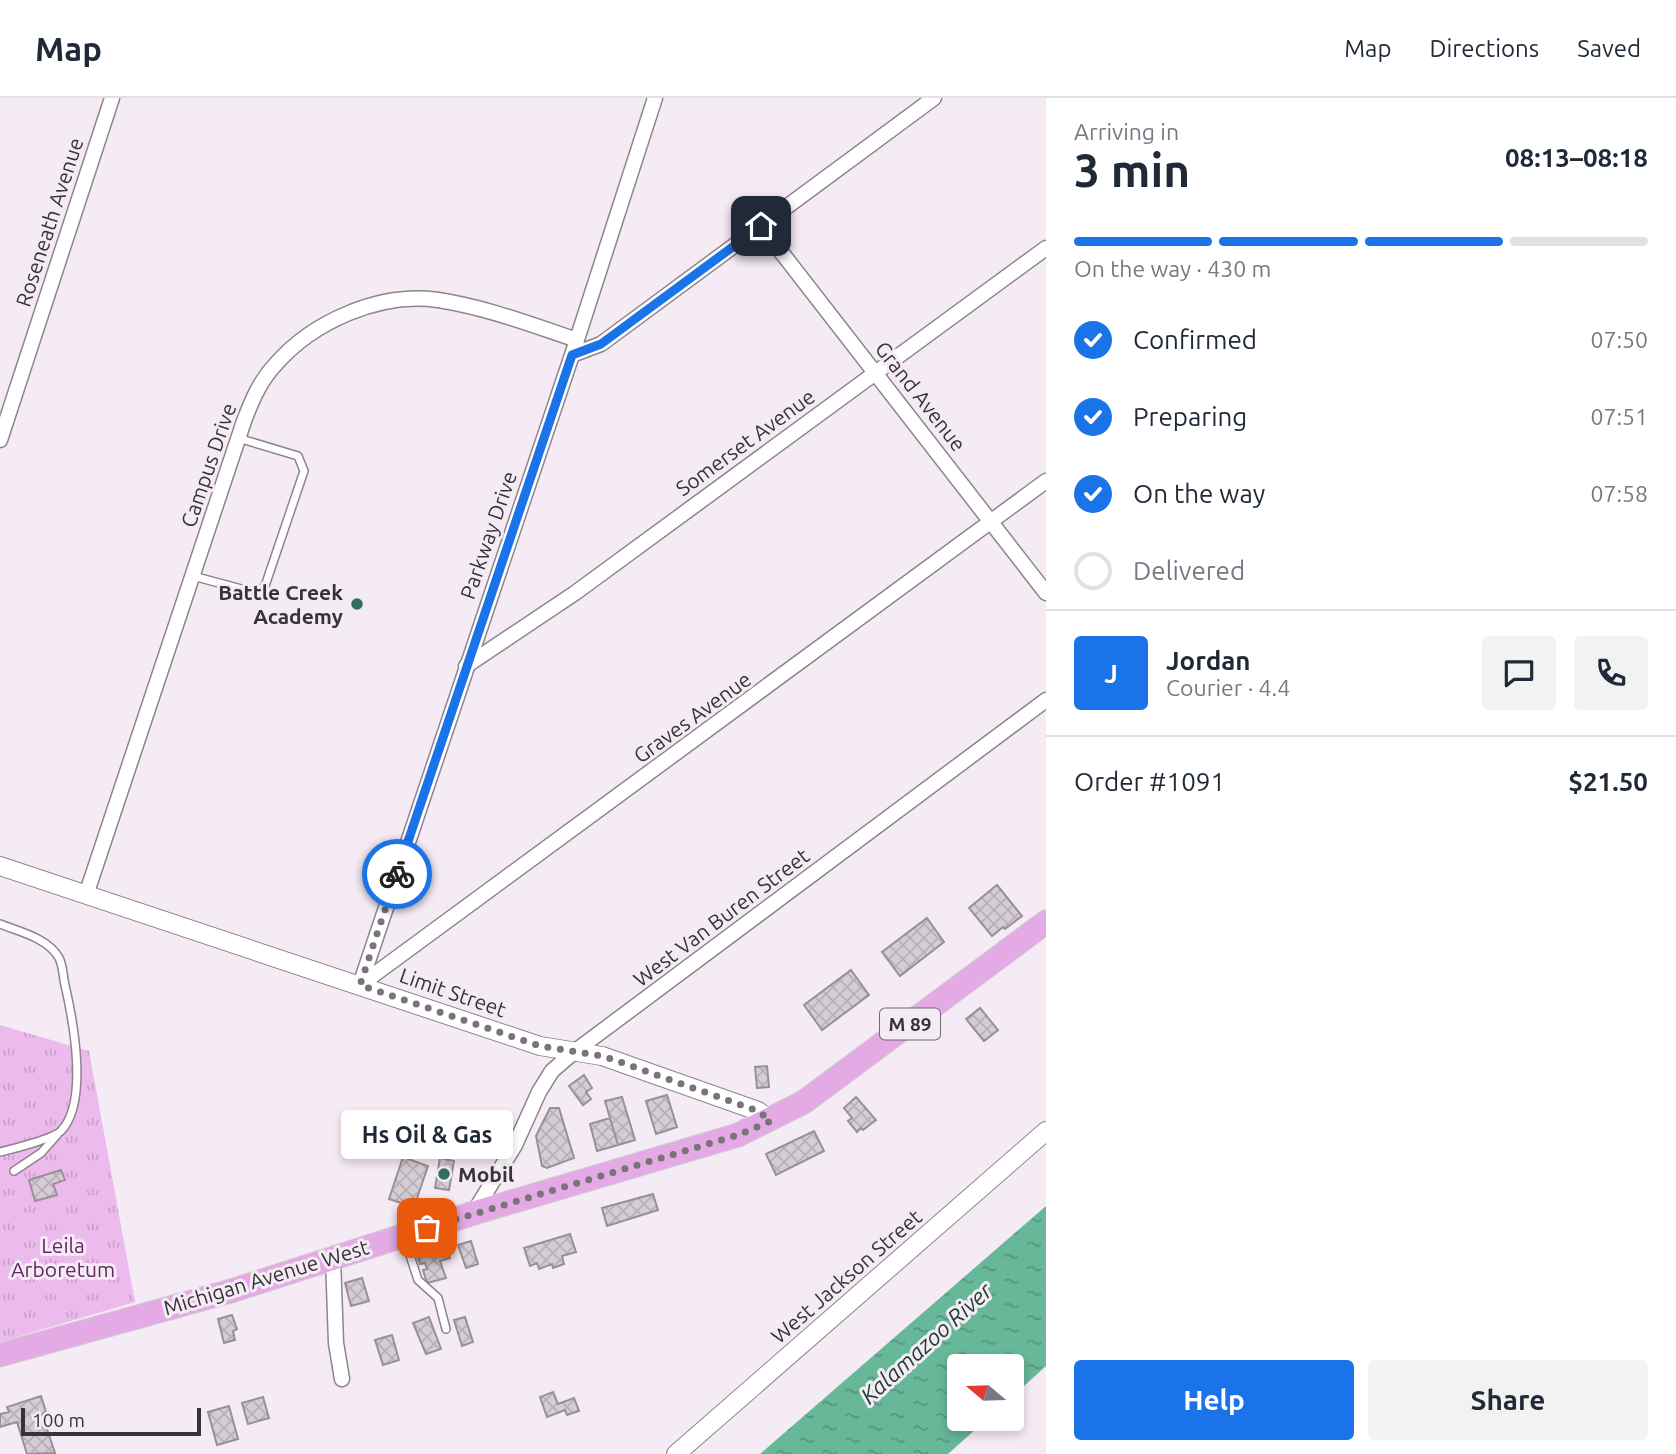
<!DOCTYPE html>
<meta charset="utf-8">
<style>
body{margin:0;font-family:Ubuntu,sans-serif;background:#f2f2f3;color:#1f2937;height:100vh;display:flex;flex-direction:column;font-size:26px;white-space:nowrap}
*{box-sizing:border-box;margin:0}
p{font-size:23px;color:#747a83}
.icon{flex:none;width:38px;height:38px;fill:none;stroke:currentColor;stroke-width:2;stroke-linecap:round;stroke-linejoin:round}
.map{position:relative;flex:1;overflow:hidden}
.drawer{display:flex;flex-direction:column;background:#fff;width:630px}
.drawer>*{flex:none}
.needle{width:46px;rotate:289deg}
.fabs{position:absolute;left:947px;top:1256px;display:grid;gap:14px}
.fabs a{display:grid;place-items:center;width:77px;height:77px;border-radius:7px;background:#fff;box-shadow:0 4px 10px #0003;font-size:35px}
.scale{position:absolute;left:21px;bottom:18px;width:180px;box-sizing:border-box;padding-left:7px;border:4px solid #373337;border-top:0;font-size:19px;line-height:24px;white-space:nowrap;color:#373337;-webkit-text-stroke:5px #f5ebf5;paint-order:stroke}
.pin{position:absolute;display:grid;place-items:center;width:60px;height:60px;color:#fff;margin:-30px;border-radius:14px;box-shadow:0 4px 10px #0006}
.courier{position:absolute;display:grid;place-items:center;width:70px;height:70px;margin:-35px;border:5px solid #1a73e8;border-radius:50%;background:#fff;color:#222;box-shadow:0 2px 9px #0007}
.bubble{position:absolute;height:49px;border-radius:7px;background:#fff;box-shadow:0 4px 10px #0003;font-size:23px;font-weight:700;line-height:49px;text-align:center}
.headline em{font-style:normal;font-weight:700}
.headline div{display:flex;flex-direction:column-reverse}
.headline{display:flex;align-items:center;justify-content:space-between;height:119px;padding:0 28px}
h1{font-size:46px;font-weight:700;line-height:52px}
.bar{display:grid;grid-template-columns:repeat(4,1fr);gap:10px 7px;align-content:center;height:84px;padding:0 28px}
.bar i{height:9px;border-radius:5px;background:#e0e1e3}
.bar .selected{background:#1a73e8}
.bar p{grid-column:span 4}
.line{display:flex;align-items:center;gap:18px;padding:0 28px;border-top:2px solid #e0e1e3}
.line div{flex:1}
.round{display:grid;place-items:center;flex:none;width:74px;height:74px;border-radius:7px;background:#f2f2f3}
ol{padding:0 28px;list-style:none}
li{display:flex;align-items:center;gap:21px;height:77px}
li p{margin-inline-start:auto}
li .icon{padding:7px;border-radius:50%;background:#1a73e8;color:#fff;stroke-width:4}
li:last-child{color:#747a83}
li i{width:38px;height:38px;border:4px solid #e0e1e3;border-radius:50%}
.action{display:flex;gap:14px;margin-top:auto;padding:14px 28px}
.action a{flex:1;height:80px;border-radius:7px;background:#1a73e8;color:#fff;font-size:28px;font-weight:700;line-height:80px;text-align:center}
.action a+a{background:#f2f2f3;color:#1f2937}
header{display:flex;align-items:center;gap:42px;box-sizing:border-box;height:98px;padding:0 35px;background:#fff;border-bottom:2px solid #e0e1e3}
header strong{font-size:33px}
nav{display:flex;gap:38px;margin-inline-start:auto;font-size:24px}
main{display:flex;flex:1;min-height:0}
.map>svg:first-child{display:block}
.park{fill:url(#park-tufts)}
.water{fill:url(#water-ripples)}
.building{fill:url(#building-cross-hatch);stroke:#989098;stroke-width:2}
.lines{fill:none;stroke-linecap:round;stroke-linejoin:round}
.service-casing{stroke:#8d848d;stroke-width:10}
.minor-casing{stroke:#8d848d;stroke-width:17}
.tertiary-casing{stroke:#8d848d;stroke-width:20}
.trunk-casing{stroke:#cfcecf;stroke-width:25}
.service{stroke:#fff;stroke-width:7}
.minor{stroke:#fff;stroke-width:14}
.tertiary{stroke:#fff;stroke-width:18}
.trunk{stroke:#e4aae6;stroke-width:23}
.done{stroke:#7a737a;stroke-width:7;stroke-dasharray:0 12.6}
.route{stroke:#1a73e8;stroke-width:9}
.poi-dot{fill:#336f5a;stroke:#f5ebf5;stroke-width:2.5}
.labels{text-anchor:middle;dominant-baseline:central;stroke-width:6;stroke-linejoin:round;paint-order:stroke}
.shield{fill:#f5ebf5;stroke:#706a70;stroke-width:2}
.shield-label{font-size:19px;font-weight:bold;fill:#373337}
.street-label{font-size:21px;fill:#373337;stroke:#f5ebf5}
.poi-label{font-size:21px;font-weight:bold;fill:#373337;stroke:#f5ebf5;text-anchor:end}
.park-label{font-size:21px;fill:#632765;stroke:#f5ebf5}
.water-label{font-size:23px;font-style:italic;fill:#1a3e32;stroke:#f5ebf5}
</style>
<header>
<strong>Map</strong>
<nav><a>Map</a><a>Directions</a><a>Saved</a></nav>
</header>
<main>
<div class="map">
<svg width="1046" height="1356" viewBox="0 0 1046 1356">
<defs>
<pattern id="park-tufts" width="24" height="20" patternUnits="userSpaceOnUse" patternTransform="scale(1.75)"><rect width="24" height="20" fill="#ecbaec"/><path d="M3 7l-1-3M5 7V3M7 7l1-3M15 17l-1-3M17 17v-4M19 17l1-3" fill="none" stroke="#cba0cb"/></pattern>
<pattern id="water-ripples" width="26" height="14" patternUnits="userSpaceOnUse" patternTransform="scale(1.75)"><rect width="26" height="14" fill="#67b799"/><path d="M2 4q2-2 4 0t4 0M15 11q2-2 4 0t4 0" fill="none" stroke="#56957e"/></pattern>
<pattern id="building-cross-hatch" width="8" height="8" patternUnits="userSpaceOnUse" patternTransform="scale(1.75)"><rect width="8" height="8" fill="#d6ccd5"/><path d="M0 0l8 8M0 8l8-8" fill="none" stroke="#b8b0b7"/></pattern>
</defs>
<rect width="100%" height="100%" fill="#f5ebf5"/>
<path class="park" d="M0,927L89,953L135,1204L0,1244Z"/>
<path class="water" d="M1046,1108V1268L1012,1299V1269H959V1321H987L948,1356H760Z"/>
<path class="building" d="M997,787L1022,818L1005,831L1003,829L992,838L969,810Z
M927,820L944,844L900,878L882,854Z
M851,872L869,897L822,932L804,907Z
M980,910L998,932L984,943L966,921Z
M767,968L769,989L757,990L755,969Z
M584,977L592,990L586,994L591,1001L583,1007L569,988Z
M667,997L677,1029L656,1036L646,1003Z
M622,999L635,1042L618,1047L605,1003Z
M856,999L876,1022L863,1032L861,1030L857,1034L848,1023L852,1020L844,1010Z
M550,1010H559L574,1060L547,1070L542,1068L536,1038Z
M610,1020L618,1047L597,1053L590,1026Z
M814,1033L824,1053L776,1077L766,1056Z
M403,1059L428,1068L414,1109L389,1101Z
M440,1060L454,1063L449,1092L435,1090Z
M61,1072L65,1082L53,1086L57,1097L35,1103L29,1082Z
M653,1096L658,1112L607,1128L602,1110Z
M570,1136L576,1154L562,1158L564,1166L553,1170L552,1166L539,1171L537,1165L530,1168L524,1150Z
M471,1143L478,1166L466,1170L458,1147Z
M445,1145L450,1160L440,1163L446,1180L427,1185L423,1172L427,1171L425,1165L420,1166L418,1160L423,1159L420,1152Z
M362,1180L369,1203L351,1208L345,1185Z
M232,1217L237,1231L233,1233L235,1242L224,1245L218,1221Z
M429,1219L441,1251L426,1256L413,1225Z
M465,1219L473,1244L462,1248L454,1222Z
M392,1237L399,1262L383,1267L375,1242Z
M553,1294L558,1306L574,1300L579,1313L567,1317L565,1312L547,1319L540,1299Z
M41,1298L46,1314L42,1316L55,1355L27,1356L17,1324L0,1329V1316L9,1314L7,1309Z
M263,1299L269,1320L248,1326L242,1305Z
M229,1308L238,1341L217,1347L208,1314Z"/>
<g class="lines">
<g class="service-casing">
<path id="service" d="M193,478L256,495L265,488L304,373L298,358L238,340
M0,826C20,834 48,840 59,860C63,867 63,879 65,887C73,922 89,1004 61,1033C52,1041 13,1051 0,1054
M14,1073L41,1055L57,1037
M405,1142L418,1182L438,1200L446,1231"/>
</g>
<g class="minor-casing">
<path id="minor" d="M761,128L1046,495
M572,257L601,246L934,0
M0,342L112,0
M466,568L575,495L1046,150
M86,797L244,323C252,302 260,283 275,267C313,223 380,194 438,202C485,209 532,227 577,242
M360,887L572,257L655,0
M360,887L1046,383
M474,1114L515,1047L539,994L552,973L574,954L1046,602
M333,1160L336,1245L342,1281"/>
</g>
<g class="tertiary-casing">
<path id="tertiary" d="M0,768L540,948L602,958L758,1013L771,1023
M676,1356L1046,1033"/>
</g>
<g class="trunk-casing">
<path id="trunk" d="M0,1257L231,1193L474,1115L738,1037L804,1004L1046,824"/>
</g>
<use href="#service" class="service"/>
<use href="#minor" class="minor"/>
<use href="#tertiary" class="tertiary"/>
<use href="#trunk" class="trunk"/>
</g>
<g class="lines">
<path class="done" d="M397,776L360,887L540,948L603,958L758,1013L771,1023L738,1037L427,1130"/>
<path class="route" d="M397,776L572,257L601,246L761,128"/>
</g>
<g class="poi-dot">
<circle cx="357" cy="506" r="7"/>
<circle cx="444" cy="1076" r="7"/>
</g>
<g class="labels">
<rect class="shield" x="880" y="910.5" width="60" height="31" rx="5"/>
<g class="shield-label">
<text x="910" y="926">M 89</text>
</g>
<g class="street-label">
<text transform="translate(49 124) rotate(-72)">Roseneath Avenue</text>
<text transform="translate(921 298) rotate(52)">Grand Avenue</text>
<text transform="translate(745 344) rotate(-36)">Somerset Avenue</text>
<text transform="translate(208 367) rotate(-71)">Campus Drive</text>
<text transform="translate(488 437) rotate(-71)">Parkway Drive</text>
<text transform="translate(692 619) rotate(-36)">Graves Avenue</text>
<text transform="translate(721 819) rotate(-37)">West Van Buren Street</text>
<text transform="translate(453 894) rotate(19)">Limit Street</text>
<text transform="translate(846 1178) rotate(-41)">West Jackson Street</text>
<text transform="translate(266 1179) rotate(-17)">Michigan Avenue West</text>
</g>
<g class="poi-label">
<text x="343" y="494">Battle Creek<tspan x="343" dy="24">Academy</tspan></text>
<text x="458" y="1076" text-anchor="start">Mobil</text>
</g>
<g class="park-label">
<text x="63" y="1147">Leila<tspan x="63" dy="24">Arboretum</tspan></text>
</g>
<g class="water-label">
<text transform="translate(926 1245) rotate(-42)">Kalamazoo River</text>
</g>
</g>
</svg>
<div class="fabs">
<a><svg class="needle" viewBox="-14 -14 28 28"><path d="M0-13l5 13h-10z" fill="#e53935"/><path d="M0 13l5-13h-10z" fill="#747a83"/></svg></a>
</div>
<div class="scale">100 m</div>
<div class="pin" style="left:427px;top:1130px;background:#ea580c"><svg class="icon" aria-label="bag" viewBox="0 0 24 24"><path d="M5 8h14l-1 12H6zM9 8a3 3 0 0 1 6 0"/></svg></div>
<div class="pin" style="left:761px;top:128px;background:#1f2937"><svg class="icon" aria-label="home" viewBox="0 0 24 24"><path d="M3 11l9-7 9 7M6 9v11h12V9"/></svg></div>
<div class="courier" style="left:397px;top:776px"><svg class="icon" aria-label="bike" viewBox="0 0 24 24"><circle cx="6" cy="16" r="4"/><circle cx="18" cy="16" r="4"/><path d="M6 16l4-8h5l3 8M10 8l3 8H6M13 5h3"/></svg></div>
<div class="bubble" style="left:341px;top:1012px;width:172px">Hs Oil &amp; Gas</div>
</div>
<section class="drawer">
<div class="headline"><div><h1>3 min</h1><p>Arriving in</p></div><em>08:13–08:18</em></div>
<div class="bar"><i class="selected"></i><i class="selected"></i><i class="selected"></i><i></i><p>On the way · 430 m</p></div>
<ol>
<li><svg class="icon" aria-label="check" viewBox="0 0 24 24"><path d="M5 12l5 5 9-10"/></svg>Confirmed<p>07:50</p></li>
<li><svg class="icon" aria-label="check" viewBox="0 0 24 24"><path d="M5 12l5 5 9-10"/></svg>Preparing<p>07:51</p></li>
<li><svg class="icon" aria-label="check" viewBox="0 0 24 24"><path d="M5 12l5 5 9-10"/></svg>On the way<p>07:58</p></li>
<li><i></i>Delivered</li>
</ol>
<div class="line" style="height:126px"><b class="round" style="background:#1a73e8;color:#fff">J</b><div><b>Jordan</b><p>Courier · 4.4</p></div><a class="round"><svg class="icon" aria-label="chat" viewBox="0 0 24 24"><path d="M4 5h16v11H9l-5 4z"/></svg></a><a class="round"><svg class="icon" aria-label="phone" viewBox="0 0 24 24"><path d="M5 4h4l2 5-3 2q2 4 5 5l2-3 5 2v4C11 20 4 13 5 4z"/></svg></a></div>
<div class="line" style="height:91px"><div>Order #1091</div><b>$21.50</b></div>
<div class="action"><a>Help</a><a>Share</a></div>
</section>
</main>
